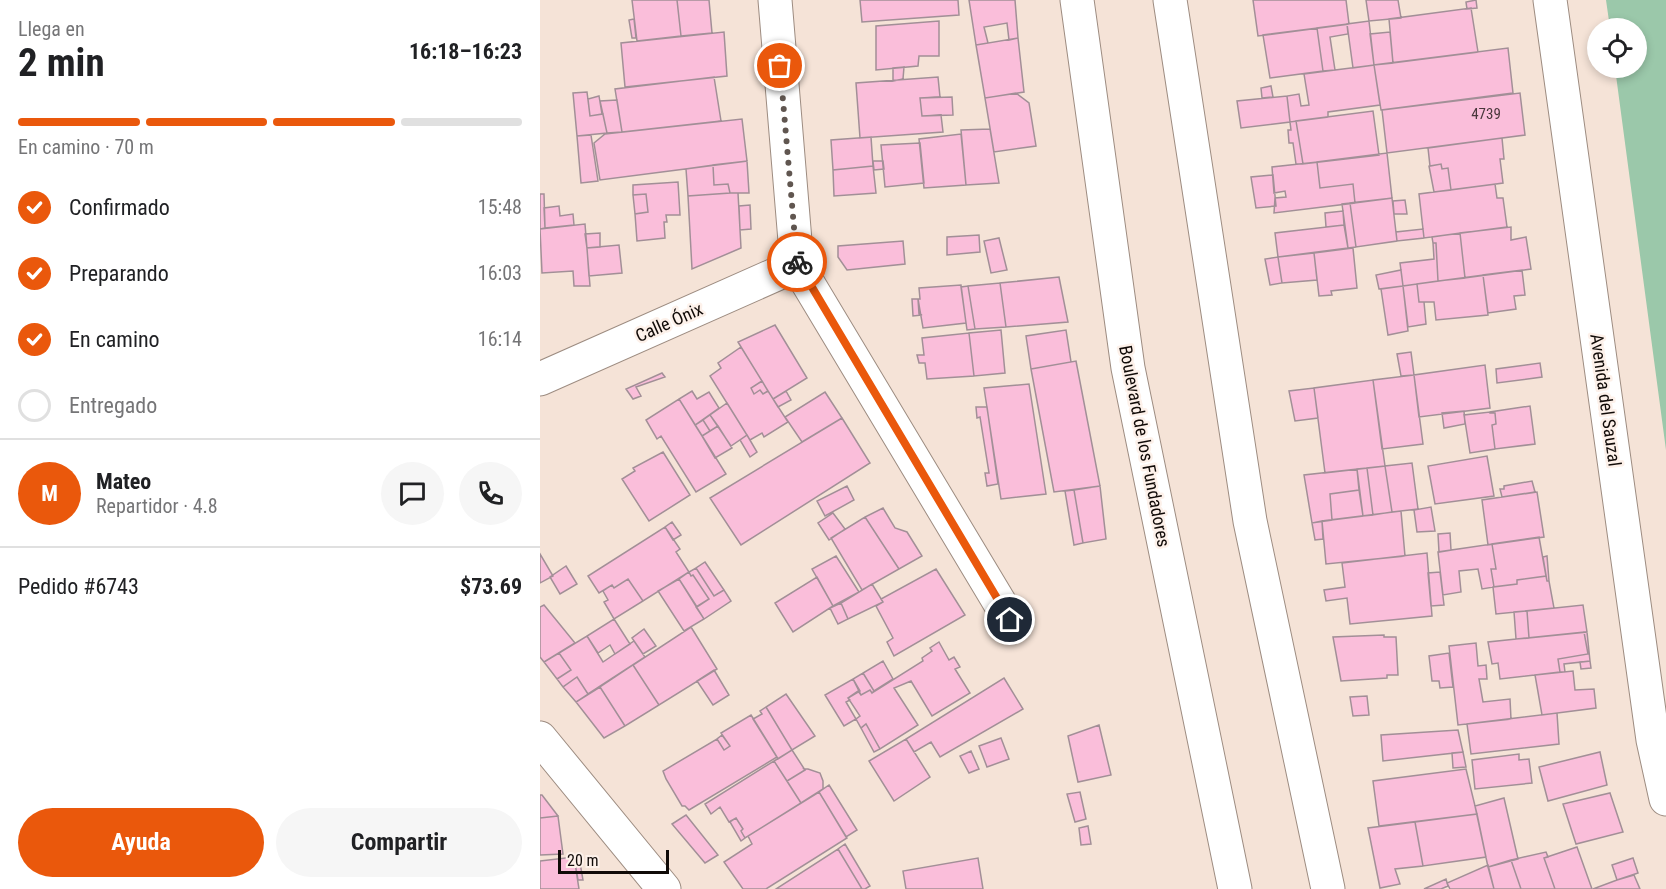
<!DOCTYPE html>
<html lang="es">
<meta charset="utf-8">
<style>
body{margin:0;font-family:"Roboto Condensed",sans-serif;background:#f6f6f6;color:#202124;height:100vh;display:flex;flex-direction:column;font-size:22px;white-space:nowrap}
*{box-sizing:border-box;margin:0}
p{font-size:20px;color:#757577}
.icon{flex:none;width:33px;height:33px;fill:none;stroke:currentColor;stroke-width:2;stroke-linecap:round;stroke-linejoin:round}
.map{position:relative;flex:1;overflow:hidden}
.panel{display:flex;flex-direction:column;background:#fff;width:540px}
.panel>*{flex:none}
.buttons{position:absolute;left:1047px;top:18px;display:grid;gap:12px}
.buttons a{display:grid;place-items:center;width:60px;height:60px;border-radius:50%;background:#fff;box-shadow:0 3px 9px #0003;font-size:30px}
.scale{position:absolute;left:18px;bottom:15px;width:111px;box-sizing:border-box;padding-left:6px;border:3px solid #100a07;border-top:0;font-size:16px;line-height:21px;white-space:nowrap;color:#100a07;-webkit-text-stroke:4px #fdf1ea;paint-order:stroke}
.pin{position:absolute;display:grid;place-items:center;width:51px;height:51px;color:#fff;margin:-26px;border:3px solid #fff;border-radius:50%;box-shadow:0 2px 6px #0007}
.courier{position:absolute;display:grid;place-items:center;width:60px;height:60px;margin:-30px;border:4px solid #ea580c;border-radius:50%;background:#fff;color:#222;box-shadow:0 2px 8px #0007}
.headline em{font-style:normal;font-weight:700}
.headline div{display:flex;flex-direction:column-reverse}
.headline{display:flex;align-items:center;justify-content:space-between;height:102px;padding:0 18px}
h1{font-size:39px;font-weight:700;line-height:45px}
.bar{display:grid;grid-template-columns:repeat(4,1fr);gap:9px 6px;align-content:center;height:72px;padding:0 18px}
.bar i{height:8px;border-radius:4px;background:#e0e0e0}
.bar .on{background:#ea580c}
.bar p{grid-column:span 4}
.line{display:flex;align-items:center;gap:15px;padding:0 18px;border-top:2px solid #e0e0e0}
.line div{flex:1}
.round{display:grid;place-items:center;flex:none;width:63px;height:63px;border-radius:32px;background:#f6f6f6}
ol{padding:0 18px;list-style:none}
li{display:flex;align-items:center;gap:18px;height:66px}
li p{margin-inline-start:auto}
li .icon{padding:6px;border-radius:50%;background:#ea580c;color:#fff;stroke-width:4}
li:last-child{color:#757577}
li i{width:33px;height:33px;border:3px solid #e0e0e0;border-radius:50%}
.button{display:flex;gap:12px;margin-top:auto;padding:12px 18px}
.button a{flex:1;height:69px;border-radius:36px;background:#ea580c;color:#fff;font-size:24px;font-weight:700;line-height:69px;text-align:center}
.button a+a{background:#f6f6f6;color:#202124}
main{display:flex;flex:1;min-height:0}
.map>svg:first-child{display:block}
.green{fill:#9bc8aa}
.building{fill:#fabeda;stroke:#a28f97;stroke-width:1.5}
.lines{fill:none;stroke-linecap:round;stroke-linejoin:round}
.minor-casing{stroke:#9d8c81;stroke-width:35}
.tertiary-casing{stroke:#9d8c81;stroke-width:35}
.primary-casing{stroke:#9d8c81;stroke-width:35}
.minor{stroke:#fff;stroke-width:33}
.tertiary{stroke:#fff;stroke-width:33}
.primary{stroke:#fff;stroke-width:33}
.done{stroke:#605650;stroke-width:6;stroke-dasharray:0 10.8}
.route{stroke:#ea580c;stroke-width:8}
.labels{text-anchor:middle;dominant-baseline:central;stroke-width:5;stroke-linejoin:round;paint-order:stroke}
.number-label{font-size:15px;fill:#4a373c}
.street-label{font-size:18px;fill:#100a07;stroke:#fdf1ea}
</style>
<main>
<section class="panel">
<div class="headline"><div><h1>2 min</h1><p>Llega en</p></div><em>16:18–16:23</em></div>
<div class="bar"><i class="on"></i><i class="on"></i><i class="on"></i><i></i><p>En camino · 70 m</p></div>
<ol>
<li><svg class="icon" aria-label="check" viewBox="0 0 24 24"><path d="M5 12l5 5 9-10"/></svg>Confirmado<p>15:48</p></li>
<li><svg class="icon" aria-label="check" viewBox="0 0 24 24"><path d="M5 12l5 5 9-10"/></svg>Preparando<p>16:03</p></li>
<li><svg class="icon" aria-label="check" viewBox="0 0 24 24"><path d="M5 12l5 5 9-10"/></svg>En camino<p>16:14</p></li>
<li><i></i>Entregado</li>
</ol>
<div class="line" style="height:108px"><b class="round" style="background:#ea580c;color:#fff">M</b><div><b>Mateo</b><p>Repartidor · 4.8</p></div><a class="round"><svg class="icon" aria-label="chat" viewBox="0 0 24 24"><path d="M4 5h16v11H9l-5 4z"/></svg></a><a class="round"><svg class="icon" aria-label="phone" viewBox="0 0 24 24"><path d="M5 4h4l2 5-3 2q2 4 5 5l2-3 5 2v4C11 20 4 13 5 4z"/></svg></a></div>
<div class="line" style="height:78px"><div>Pedido #6743</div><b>$73.69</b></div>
<div class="button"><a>Ayuda</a><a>Compartir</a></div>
</section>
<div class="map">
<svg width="1126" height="889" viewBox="0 0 1126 889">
<rect width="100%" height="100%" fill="#f5e3d7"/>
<path class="green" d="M1066,0H1126V450L1075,68H1096V28H1070Z"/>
<path class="building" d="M92,0H137L141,36L97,41Z
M137,0H169L172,33L141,36Z
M320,0H418L419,15L322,22Z
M429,0H475L478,38L469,40L467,23L444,27L448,43L436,45Z
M713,0H806L809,24L718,36Z
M826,0H858L861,18L829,21Z
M936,0L937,8L927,9L926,2Z
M931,8L938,52L853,63L849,19Z
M94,19L96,38H92L89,20Z
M399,21V56H379L378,66L336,70V26Z
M829,21L834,65L813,68L807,24Z
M807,24L808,34L790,37L795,70L783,71L777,28Z
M777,28L783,71L730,78L723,35Z
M184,32L187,76L85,87L81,43Z
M850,32L853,63L834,65L830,34Z
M478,38L484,92L445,98L436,45Z
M968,48L973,93L841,110L834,65Z
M834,65L840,105L788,112V117L750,122L747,96L759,94L761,106L769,105L764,74Z
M364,67L363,79L353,81V68Z
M174,77L181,121L82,132L75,89Z
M398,77L400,97L380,98L382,116L401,115L403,132L320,138L316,83Z
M731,86L733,97L722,98L721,88Z
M47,92L50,116L63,114L67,133L37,136L33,93Z
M476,93L489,103L496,146L454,152L445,98Z
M980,93L985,135L847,153L842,110Z
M59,96L62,114L50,116L48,99Z
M747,96L750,122L701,128L697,101Z
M412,97L413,115L382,116L380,98Z
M77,100L82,132L67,133L60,101Z
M833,111L839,155L763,164L756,121Z
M202,119L207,161L60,180L54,143L65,134Z
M756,121L763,164H756L753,143H749L748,130H751L750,122Z
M450,129L459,183L426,185L421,130Z
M421,134L426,185L384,188L379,139Z
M51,135L58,181L41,183L37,136Z
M331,137L333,166L293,170L291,140Z
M962,138L964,159H960L963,183L911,190L908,168L902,169L901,164L890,166L888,148Z
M380,143L384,183L345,187L341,145Z
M847,153L852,198L815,203L813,184L780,188L777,162Z
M207,161L209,193H190L188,184L174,185L173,165Z
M333,161H343L344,169L334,170Z
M777,162L780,188L813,184L815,203L734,213L735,198L746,197L745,191L734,193L732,167Z
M901,164L902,169L908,168L911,190L894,192L889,166Z
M173,165L174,185L188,184L190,193L148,196L146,169Z
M333,166L336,193L294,196L293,170Z
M733,175L736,206L716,208L711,177Z
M138,182L140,215H126L127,222H124L125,238L97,241L95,214L108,212L106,194L93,195V185Z
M955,184L957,198H963L967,227L884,238L879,194Z
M190,193H198L201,248L152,269L148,196Z
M0,194H4L5,228L0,229Z
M106,194L108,212L95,214L93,195Z
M852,198L857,241L816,247L810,203Z
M865,200L867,214H854L853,201Z
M810,203L816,247L808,248L802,204Z
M210,205L211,229L200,230L199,206Z
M19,206L20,216L33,214L34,225L5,228L4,208Z
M803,211L804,225L786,227L785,213Z
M45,224L50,286H34L33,271L2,273L0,229Z
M804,225L808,248L738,257L735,233Z
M971,227V240L986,237L991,269L925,278L920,233Z
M883,229L884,238L857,241L856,232Z
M60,233V247L47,248L45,234Z
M920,233L925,278L898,281L896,243H893L892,237Z
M439,235L440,252L407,255V237Z
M459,238L467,270L451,273L444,241Z
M363,241L365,264L307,270L298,257V246Z
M893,243H896L898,281L863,286L860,263L894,259Z
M79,245L82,273L49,276L47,248Z
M813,248L817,288L791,291L792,295L779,296L774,253Z
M774,253L777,280L742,283L738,257Z
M738,257L742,283L730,285L725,259Z
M861,270L863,286L839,289L836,275Z
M982,270L985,295L974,296L976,309L948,313L943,275Z
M943,275L948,315L896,320L894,302H879L877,284Z
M519,277L528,322L466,327L460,283Z
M460,283L466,327L435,329L428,286Z
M877,284L879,302H884L886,324L868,327L863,286Z
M421,285L426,323L383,328L378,299H380L379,288Z
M428,286L435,329L427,330L421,287Z
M863,286L868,331L848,335L841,289Z
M372,299H378L379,314L382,315L373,316Z
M235,325L267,378L233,399L198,342Z
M461,330L465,373L434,376L429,333Z
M526,330L531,362L491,369L486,336Z
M429,333L434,376L387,379L385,363H379L377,355H384L382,338Z
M201,347L222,381L211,388L214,394L220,390L223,394L228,391L248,422L224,437L222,433L210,440L170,376L181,368L178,363Z
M871,352L874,375L861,376L857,354Z
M536,361L560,486L514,492L491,369Z
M1000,363L1002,377L957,383L956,369Z
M945,365L950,408L879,417L874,375Z
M122,373L125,377L96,387L101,396L93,399L86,389Z
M874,375L883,444L842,449L833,380Z
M833,380L845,466L785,473L774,388Z
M222,381L228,391L223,394L220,390L214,394L211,388Z
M489,384L506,494L461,499L444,388Z
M774,388L778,418L755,421L749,391Z
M152,391L157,399L169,392L179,408L155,425L139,399Z
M246,391L251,400L238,407L233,399Z
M285,392L302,418L262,442L245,417Z
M139,399L186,474L156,492L121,436L117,439L106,420Z
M187,403L207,435L191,446L170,415Z
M990,406L995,444L955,449L952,425L956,424L955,413H950V412Z
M436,407H447L458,484L447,486L445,473H449L440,417L437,418Z
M924,411L925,424L904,428L902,413Z
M950,412V413H955L956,424L952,425L955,449L930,453L924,415Z
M170,415L178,426L170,431L163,420Z
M302,418L330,463L201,545L170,498Z
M163,420L170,431L162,436L155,425Z
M178,426L192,448L175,458L162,436Z
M207,435L217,452L210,457L200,440Z
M123,452L150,495L109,521L82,479L95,471L93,468Z
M947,456L954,496L895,504L888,466Z
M872,463L878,509L852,512L845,466Z
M845,466L852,512L833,515L827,468Z
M827,468L833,515L823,516L817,469Z
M817,469L819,490L790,494L792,520L772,523L764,475Z
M992,481L995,492L962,497L960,489H964V486Z
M307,486L314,500L285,516L277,501Z
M560,486L566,539L543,543L534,490Z
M534,490L543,543L534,545L525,491Z
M819,490L823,516L792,520L790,494Z
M997,492L1004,537L948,545L942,500Z
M891,507L895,531L877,532L874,510Z
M343,508L355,528L367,532L382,556L359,569L325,517Z
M861,511L865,556L786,564L782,521Z
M293,513L305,529L289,540L278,523Z
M325,517L359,569L322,590L291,538Z
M782,521L783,539L775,540L772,523Z
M132,522L141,535L133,540L125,527Z
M125,527L140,549L136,552L149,572L103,601L88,579L74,588L72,585L59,593L48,576Z
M910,533L911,550L899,552L898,534Z
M999,537L1006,576L977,580V584L954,587L951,569H956L952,544Z
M952,544L956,569H951L954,587L942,589L938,569L919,571L921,592L903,595L898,552Z
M887,553L892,616L810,624L807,598L786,601L784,590L805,587L802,563Z
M0,554L13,576L0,583Z
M296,556L319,592L293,606L272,569Z
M1007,556L1009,581H1007L1003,557Z
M165,562L184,590L174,596L156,568Z
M26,566L37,584L20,594L10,577Z
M156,568L174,596L184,590L191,601L164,619L156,607L169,599L153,575L151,576L149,572Z
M396,569L425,615L354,656L347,642L353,638L336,606L343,602L341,599Z
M149,572L151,576L153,575L169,599L157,607L139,579Z
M900,572L904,605L891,606L888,573Z
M1006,576L1007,581H1009L1014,608L956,614L953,587L977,584V580Z
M277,577L293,606L253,632L235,603Z
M88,579L103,601L74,619L64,602L68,600L63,591L72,585L74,588Z
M139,579L164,619L144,631L118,591Z
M332,584L343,602L308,619L301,603Z
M301,603L308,619L298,624L290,608Z
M4,605L35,643L4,662L0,657V607Z
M1043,605L1047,632L989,638L987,611Z
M987,611L989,638L976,639L974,612Z
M74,619L90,644L75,654L70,645L58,653L47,636Z
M151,627L177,669L119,705L93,665Z
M104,629L116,646L103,654L92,638Z
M1044,632L1048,654L1018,659L1020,672L960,679L958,663L952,664L948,642Z
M1044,632H1047L1050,661L1024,664L1025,672H1020L1018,659L1048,654Z
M844,635V637H856L858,675H847V678L801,681L793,637Z
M47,636L63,662L94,641L105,657L48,694L37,677L23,687L17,679L31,670L19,653Z
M399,642L409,660L414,657L420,667L415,669L430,693L392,716L371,681L354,688L378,725L340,749L326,724L321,728L316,719L320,716L308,698L318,691L321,695L330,690L332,693L383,661L382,658L392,651L390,648Z
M936,643L938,666L946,665L947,679H939L943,702L970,699L971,719L918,725L909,646Z
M19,653L31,670L17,679L4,662Z
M909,653L913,687L900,688L899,681H892L889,656Z
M343,661L353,679L334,691L323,673Z
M1050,661L1051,668L1041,669L1040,662Z
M93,665L119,705L85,726L60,687Z
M174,670L189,695L173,705L157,681Z
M1033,671L1035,690L1054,689L1056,708L1002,715L995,675Z
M323,673L334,691L332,693L330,690L321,695L313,679Z
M37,677L48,694L36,702L23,687Z
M464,678L483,709L400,757L391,742L374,752L366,739Z
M313,679L320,691L308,698L310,700L306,702L316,719L304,726L285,695Z
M60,687L85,726L64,738L36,702Z
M246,694L275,736L252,750L226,707Z
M827,696L829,715L813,716L810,697Z
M226,707L252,750L238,759L213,719L222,714L220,711Z
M1017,713L1019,744L931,754L927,724Z
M211,715L237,757L149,810L145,806H142L126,779L123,771L177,739L184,750L190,746L181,733Z
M326,724L340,749L334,752L321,728Z
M559,725L571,775L538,782L528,736Z
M918,730L923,752L843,761L841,735Z
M182,735L190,746L184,750L177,739Z
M461,738L469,759L447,767L439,746Z
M366,739L390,777L354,801L329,761Z
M252,750L265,770L247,781L234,761Z
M431,751L439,769L429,773L420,756Z
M923,752L926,767L913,768L912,753Z
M1060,752L1067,785L1008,801L999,767Z
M979,754V760L989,759L992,783L935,789L932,760Z
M234,761L261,803L205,838L201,831L203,829L196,818L189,822L180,807L171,814L165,804Z
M264,769H268L280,773L283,781V789L261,803L247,781L265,770Z
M926,769L937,814L839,826L833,781Z
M289,785L317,830L306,837L279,792Z
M279,792L307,838L226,889H203L184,862L212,844L208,836Z
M540,792L546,819L535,822L527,794Z
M1070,793L1083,832L1036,844L1023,804Z
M0,795H2L18,816L0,818Z
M964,798L978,859L948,867L935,806Z
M937,814L946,857L883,866L875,822Z
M146,815L178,855L165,863L132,824Z
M18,816L23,854L0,855V818Z
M196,818L203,829L201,831L205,838L201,841L190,822Z
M875,822L883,866L855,869L860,884L840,888L828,828Z
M548,826L551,844L541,845L539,828Z
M305,844L330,886L325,889H322L298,849Z
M1037,847L1052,889H1015L1004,858Z
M298,849L322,889H236Z
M1006,852L1008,857L1004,858L1015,889H981L971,860Z
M34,857L39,889H0V861Z
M34,857H39L43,880H38Z
M438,858L443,889H366L363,871Z
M1093,858L1098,873L1077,880L1072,865Z
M971,860L981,889H954L948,867Z
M948,865L954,889H910L907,883Z
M1094,875L1100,889H1053L1077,880Z
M906,879L908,886L901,889H884Z"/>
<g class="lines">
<g class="minor-casing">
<path id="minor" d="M235,0L257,265L470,620
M0,379L257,265
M0,738L124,889"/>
</g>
<g class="tertiary-casing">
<path id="tertiary" d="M1010,0L1113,740L1126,799"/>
</g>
<g class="primary-casing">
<path id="primary" d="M537,0L588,368L695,889
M630,0L710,521L788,889"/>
</g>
<use href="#minor" class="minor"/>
<use href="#tertiary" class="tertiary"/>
<use href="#primary" class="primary"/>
</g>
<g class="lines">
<path class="done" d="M240,66L257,262"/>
<path class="route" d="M257,262L470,620"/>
</g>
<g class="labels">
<g class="number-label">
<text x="946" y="114">4739</text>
</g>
<g class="street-label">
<text transform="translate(129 322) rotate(-24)">Calle Ónix</text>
<text transform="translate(1066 400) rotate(82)">Avenida del Sauzal</text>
<text transform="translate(605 446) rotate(79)">Boulevard de los Fundadores</text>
</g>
</g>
</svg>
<div class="buttons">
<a><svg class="icon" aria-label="locate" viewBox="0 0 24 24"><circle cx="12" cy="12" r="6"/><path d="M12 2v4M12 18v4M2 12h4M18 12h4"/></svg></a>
</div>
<div class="scale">20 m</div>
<div class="pin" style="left:240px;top:66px;background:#ea580c"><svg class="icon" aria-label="bag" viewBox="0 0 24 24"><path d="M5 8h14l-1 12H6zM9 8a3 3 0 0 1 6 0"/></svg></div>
<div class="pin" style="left:470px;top:620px;background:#1f2937"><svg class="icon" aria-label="home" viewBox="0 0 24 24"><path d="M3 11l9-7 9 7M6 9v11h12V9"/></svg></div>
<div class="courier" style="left:257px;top:262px"><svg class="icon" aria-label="bike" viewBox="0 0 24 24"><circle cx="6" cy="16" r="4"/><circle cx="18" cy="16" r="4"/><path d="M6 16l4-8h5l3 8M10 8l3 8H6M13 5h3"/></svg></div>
</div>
</main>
